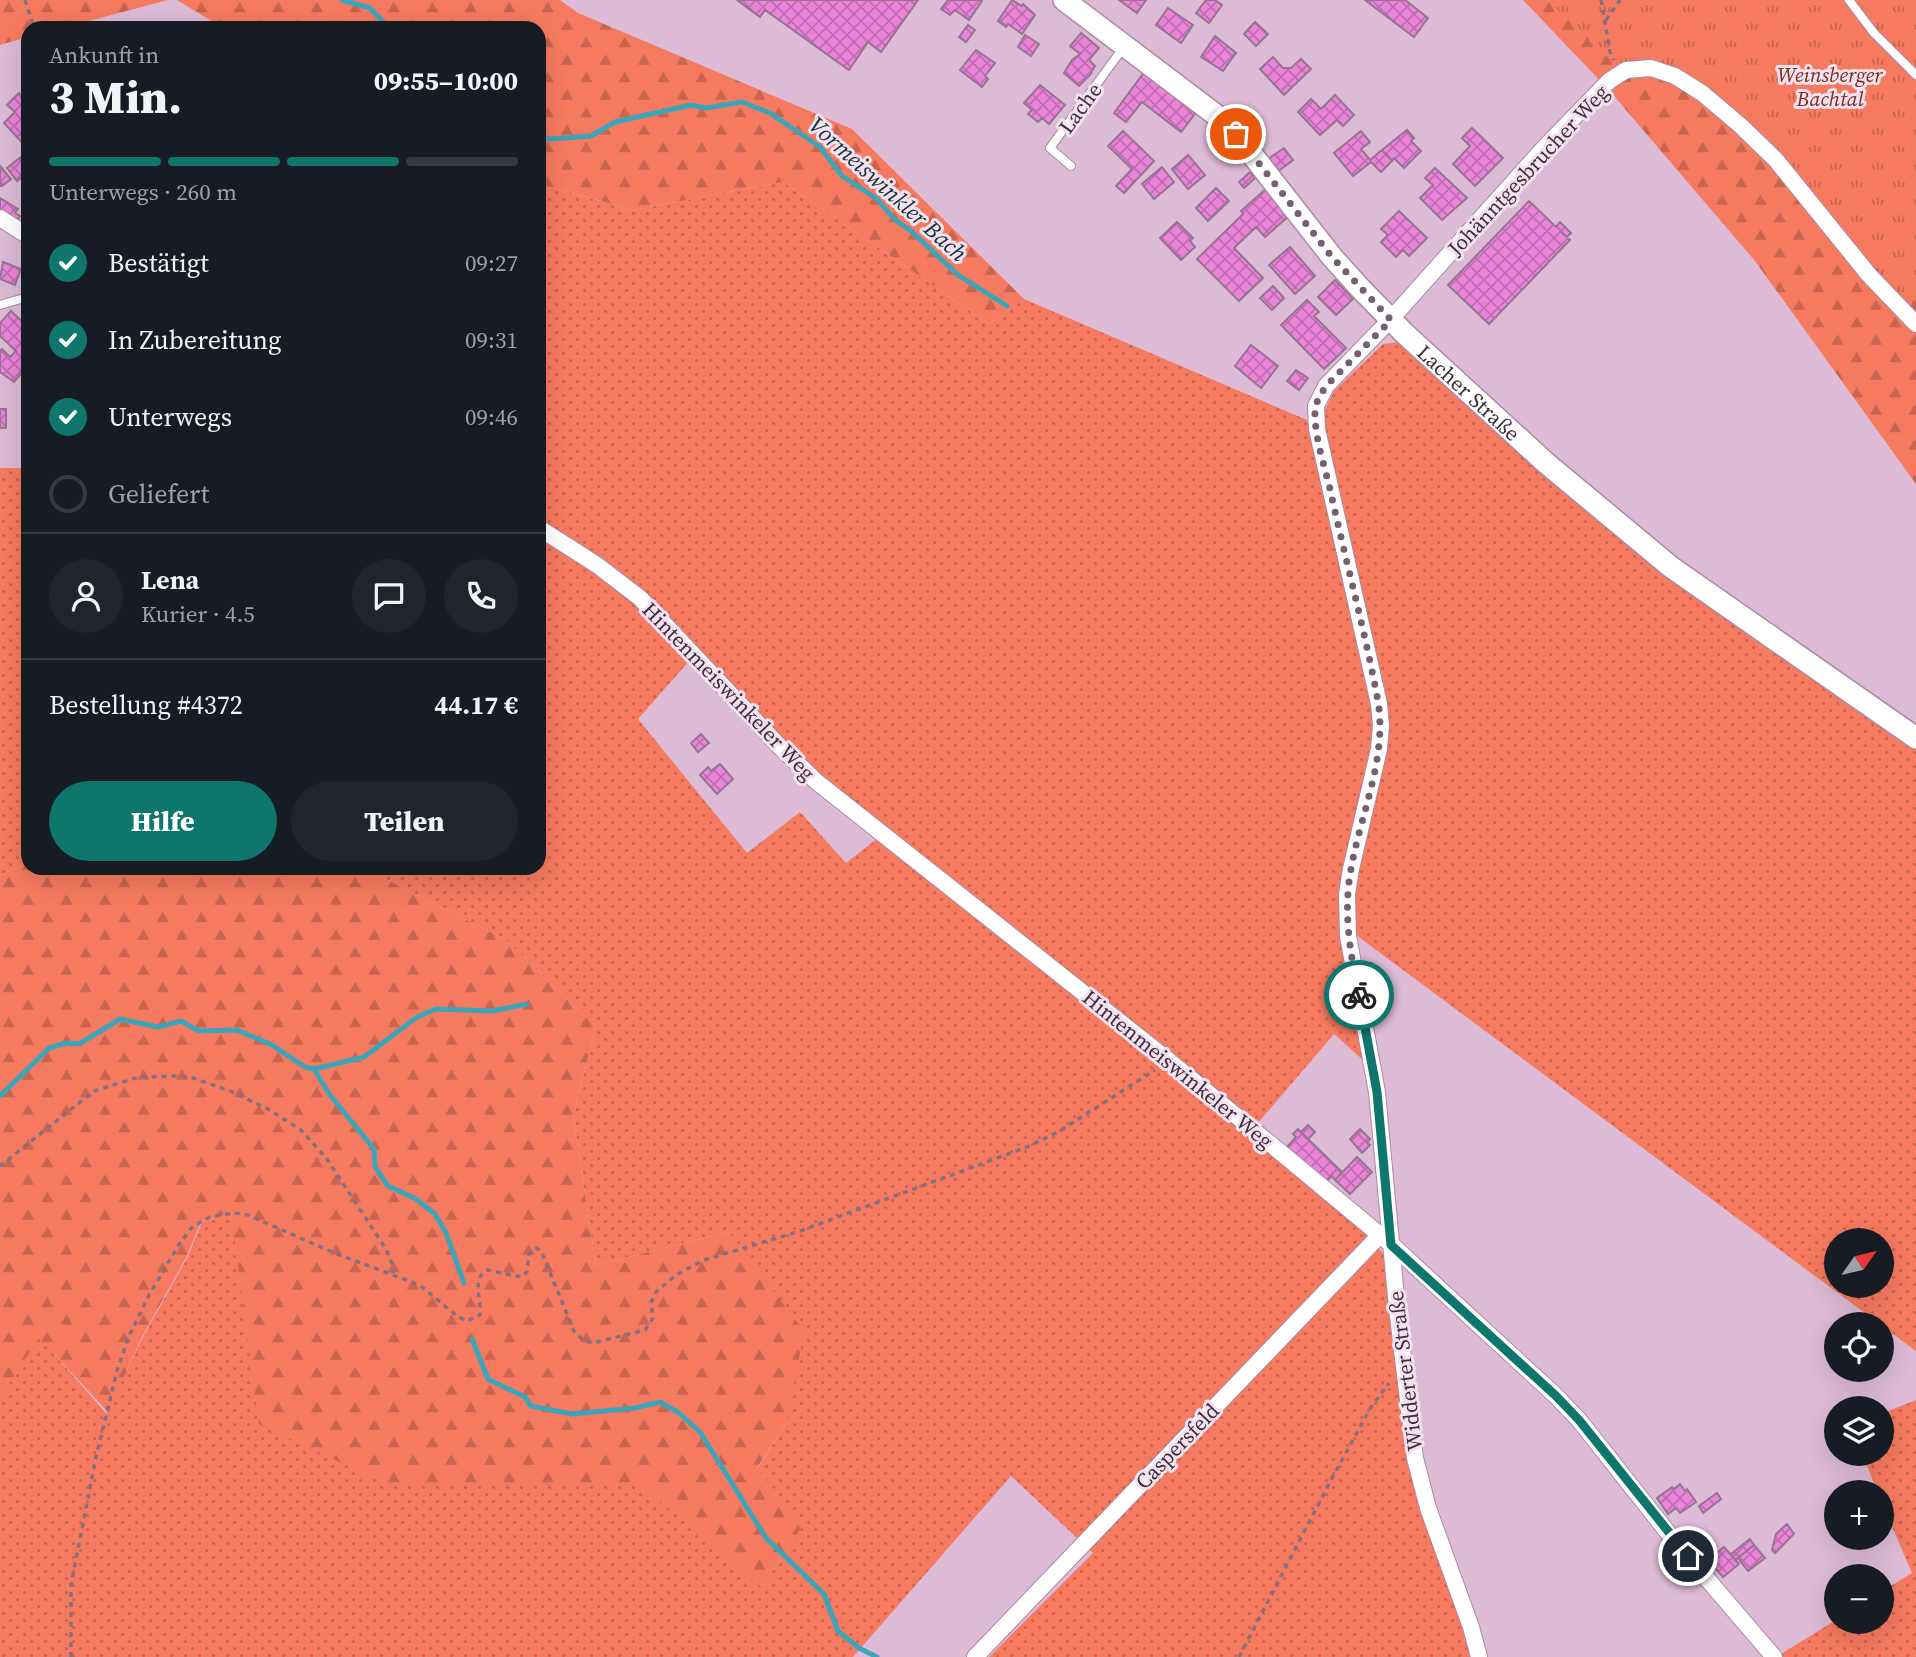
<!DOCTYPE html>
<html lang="de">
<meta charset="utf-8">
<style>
body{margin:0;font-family:"Source Serif 4",serif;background:#20242c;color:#f1f3f6;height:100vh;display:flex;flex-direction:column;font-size:26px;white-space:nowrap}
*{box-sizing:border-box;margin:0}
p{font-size:23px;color:#9ea1a6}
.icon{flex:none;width:38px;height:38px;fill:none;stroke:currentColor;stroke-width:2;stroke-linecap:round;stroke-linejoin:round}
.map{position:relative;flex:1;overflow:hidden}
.panel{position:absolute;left:21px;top:21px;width:525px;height:854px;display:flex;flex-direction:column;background:#171b24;border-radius:21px;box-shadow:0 7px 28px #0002}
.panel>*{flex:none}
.needle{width:46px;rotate:56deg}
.controls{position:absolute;left:1824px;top:1228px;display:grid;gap:14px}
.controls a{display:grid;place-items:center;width:70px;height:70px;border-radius:50%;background:#171b24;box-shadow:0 7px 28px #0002;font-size:35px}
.pin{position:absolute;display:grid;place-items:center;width:60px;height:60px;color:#fff;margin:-30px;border:4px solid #fff;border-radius:50%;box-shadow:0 2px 7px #0007}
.courier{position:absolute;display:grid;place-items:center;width:70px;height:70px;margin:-35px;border:5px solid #0f766e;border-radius:50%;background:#fff;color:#222;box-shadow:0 2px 9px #0007}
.headline em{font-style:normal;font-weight:800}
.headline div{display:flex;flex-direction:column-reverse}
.headline{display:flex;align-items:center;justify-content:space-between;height:119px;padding:0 28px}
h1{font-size:46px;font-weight:800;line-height:52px}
.bar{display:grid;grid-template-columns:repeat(4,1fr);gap:10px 7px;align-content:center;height:84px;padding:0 28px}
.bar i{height:9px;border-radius:5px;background:#363941}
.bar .active{background:#0f766e}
.bar p{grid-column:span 4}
.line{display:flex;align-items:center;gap:18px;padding:0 28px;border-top:2px solid #363941}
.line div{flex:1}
.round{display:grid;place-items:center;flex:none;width:74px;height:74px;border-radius:37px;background:#20242c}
ol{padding:0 28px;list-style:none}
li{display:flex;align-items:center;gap:21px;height:77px}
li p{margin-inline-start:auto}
li .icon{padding:7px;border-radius:50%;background:#0f766e;color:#fff;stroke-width:4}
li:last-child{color:#9ea1a6}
li i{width:38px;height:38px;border:4px solid #363941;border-radius:50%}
.cta{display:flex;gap:14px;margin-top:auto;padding:14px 28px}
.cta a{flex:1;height:80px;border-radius:42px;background:#0f766e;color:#fff;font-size:28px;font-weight:800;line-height:80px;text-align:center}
.cta a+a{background:#20242c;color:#f1f3f6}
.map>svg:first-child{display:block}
.grass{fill:url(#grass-dots);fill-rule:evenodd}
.forest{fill:url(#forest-firs)}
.park{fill:url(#park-tufts)}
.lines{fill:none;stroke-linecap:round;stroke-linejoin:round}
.stream{stroke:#3ca5ba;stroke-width:5}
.building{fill:url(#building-cross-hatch);stroke:#96768f;stroke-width:2}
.lane-casing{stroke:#aa8aa3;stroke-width:10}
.street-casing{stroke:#aa8aa3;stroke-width:18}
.secondary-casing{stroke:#aa8aa3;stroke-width:24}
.path{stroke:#866f81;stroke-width:3.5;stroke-dasharray:5 5;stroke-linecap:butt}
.lane{stroke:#fff;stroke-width:8}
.street{stroke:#fff;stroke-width:16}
.secondary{stroke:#fff;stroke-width:21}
.done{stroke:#746070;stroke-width:7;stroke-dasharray:0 12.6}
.route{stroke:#0f766e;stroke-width:9}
.labels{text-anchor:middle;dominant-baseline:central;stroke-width:6;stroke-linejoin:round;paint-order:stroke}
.park-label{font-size:21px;font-style:italic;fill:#7d2c1a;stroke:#f3e1ef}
.street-label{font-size:21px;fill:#3c2f39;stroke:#f3e1ef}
.water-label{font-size:23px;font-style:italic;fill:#113138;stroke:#f3e1ef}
</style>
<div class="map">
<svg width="1916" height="1657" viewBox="0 0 1916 1657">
<defs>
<pattern id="grass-dots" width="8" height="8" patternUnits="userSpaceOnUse" patternTransform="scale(1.75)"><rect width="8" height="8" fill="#f67a5f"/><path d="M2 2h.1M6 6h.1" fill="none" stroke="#c8644f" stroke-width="1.8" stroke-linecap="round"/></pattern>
<pattern id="forest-firs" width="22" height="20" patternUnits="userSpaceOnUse" patternTransform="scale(1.75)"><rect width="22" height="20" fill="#f67a5f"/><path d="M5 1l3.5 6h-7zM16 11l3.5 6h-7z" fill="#c8644f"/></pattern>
<pattern id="park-tufts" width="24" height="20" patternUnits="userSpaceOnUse" patternTransform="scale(1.75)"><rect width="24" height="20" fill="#f67a5f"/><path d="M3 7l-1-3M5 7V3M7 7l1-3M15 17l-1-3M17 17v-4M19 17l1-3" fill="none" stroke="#c8644f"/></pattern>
<pattern id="building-cross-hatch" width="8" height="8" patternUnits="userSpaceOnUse" patternTransform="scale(1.75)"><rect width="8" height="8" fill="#ec84da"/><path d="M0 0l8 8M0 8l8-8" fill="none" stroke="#c06cb2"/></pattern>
</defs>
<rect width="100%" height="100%" fill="#ddbad5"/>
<path class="grass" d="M783,182L989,324L1024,299L1307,420L1372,701L1373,733L1342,878L1340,933L1363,1060L1334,1034L1258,1123L825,782L612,567L539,520V184L633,210Z
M1401,342L1916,748V1351L1356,935L1354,896L1386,748L1388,718L1385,689L1327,443L1324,412L1334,391L1383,344ZM1836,1241H1881V1286H1836Z
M0,468H28V863L0,875Z
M539,536L595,569L635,601L691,659L638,719L747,853L800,812L846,863L878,838L1224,1113L1373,1240L1386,1258L1409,1463L1473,1657H989L1093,1553L1011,1476L853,1657H0V1397L38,1336L106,1413L143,1337L188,1256L202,1222L231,1213L639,1481L762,1587L802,1526L757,1469L787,1422L729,1232L596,1265L573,1116L596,1027L506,940L364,868H539Z
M1916,1400V1657H1783L1781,1654L1836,1620V1622H1881V1592L1912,1573L1881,1501V1493H1878L1862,1454H1881V1414Z"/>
<path class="forest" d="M0,0H168L62,28H28V37L0,45Z
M177,0H560L578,13L852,129L1024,299L989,324L783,182L633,210L539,184V28H223Z
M1523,0H1916V484L1755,261L1608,89Z
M28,863V868H364L506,940L596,1027L573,1116L596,1265L729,1232L804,1331L787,1422L757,1468L803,1525L762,1587L639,1483H384L259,1424L231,1213L201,1222L187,1256L142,1337L108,1412L39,1338L0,1397V875Z"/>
<path class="park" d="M1546,0H1916V298L1905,306L1686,75L1617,68L1591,39Z"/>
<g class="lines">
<path class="stream" d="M342,0L370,8L389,28
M539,136L550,139L591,136L615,122L691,105L706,108L742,102L770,113L820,147L842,176L877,199L894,219L911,231L958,275L1007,306
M314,1069L364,1057L417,1017L436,1009L492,1011L527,1004
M0,1096L49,1048L66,1043L79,1044L120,1019L158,1027L181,1021L199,1031L237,1030L272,1045L305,1067L314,1069L330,1095L374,1149L375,1167L388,1186L416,1199L435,1214L446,1233L464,1283
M472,1339L488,1379L525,1397L531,1406L572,1414L635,1408L660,1402L679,1413L700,1432L766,1538L824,1594L838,1631L859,1648L877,1657"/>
</g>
<path class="building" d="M737,0H918L881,52L868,42L849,70L765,10L760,17Z
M948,0H980L982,1L969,20L955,10L950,15L941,9Z
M1012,0L1022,6L1023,4L1035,15L1022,34L1008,24L1006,27L998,21Z
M1119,0H1146L1137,13Z
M1206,0H1215L1222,5L1209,23L1196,13Z
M1365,0H1405L1428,18L1414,37Z
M1168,8L1193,25L1181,43L1156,25Z
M1255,22L1268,34L1256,46L1244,34Z
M968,25L975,30L966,42L959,37Z
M1081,33L1099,48L1089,60L1095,66L1090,75L1079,86L1064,73L1072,60L1080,54L1070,46Z
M1025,35L1039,44L1031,56L1018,47Z
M1215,36L1236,53L1223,71L1201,57Z
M976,50L995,63L985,76L988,79L982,87L960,70Z
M1273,57L1283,68H1291L1301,59L1311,69L1284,95L1260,69Z
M1145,71L1197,111L1181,132L1142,102L1126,122L1114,113Z
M1040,85L1065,105L1049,124L1042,118L1038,122L1028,114L1032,110L1024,103Z
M19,93L27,108L23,112L28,118V149L4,123L15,112L7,105Z
M1335,95L1354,115L1343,126L1337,120L1320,135L1298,112L1311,99L1321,109Z
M1472,128L1503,158L1475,186L1453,164L1470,146L1462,138Z
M1407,130L1414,138L1411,141L1421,151L1404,168L1394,158L1392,161L1382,150Z
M1123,131L1154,161L1124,193L1116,186L1132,169L1108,146Z
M1361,131L1370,142L1361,149L1370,160L1382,150L1392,161L1381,172L1371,162L1353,176L1334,153Z
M1284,148L1293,160L1277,172L1268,159Z
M1188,155L1205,175L1188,189L1172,169Z
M21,157L28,166V173L17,181L7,168Z
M0,166L11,179L2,186H0Z
M1162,167L1174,182L1154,199L1142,184Z
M1435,168L1467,198L1442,220L1420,198L1433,185L1425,178Z
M1250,172L1255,178L1244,188L1239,182Z
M1216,188L1229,201L1208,221L1196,208Z
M1267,188L1290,215L1265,237L1256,227L1234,248L1263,278L1239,301L1197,259L1243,214L1241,211Z
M0,198L18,209L15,213L20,216L16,222L0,212Z
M1529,201L1556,227L1560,222L1571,233L1567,237L1560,231L1570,240L1489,324L1448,285Z
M1399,211L1427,238L1409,256L1403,250L1396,257L1381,242L1388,235L1381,229Z
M1177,222L1193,238L1190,241L1195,247L1181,260L1160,238Z
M1290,247L1315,276L1295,294L1269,265Z
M3,262L21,269L15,285L0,279Z
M1335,280L1353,299L1336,315L1318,297Z
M1273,286L1284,298L1272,310L1260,298Z
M1307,300L1319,312L1314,316L1346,348L1324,369L1281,325Z
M11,311L28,327V366L14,382L0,372V351L2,349L10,357L16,351L0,336V323Z
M1251,345L1278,366L1261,388L1235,366Z
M1296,370L1308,378L1299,390L1287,381Z
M0,409H6V428H0Z
M701,734L709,743L698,752L691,743Z
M720,764L733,779L717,794L700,775L708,767L711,771Z
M1308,1125L1315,1132L1308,1139L1301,1132Z
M1298,1129L1342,1172L1335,1180L1332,1176L1325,1183L1287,1147L1296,1137L1293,1134Z
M1360,1129L1370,1139L1367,1142L1370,1145L1362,1153L1350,1139Z
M1357,1157L1372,1172L1350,1194L1335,1180Z
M1680,1484L1685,1491L1687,1489L1696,1502L1680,1513L1676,1508L1668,1514L1657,1498L1672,1487L1674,1489Z
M1717,1493L1721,1499L1703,1513L1699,1506Z
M1787,1524L1794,1534L1775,1553L1772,1550L1776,1534Z
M1750,1539L1754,1545L1735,1560L1731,1554Z
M1754,1545L1765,1558L1748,1571L1738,1558Z
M1724,1547L1739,1564L1723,1577L1708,1560Z"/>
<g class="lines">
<g class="lane-casing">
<path id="lane" d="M1849,0L1874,33L1916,75
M1071,166L1050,148L1123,48
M0,305L28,297"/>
</g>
<g class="street-casing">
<path id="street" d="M0,218L28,236
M539,528L597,565L640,598L780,747L817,782L1168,1060L1279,1151L1392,1245L1556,1396L1579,1420L1673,1539L1774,1657
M975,1657L1380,1235
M1479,1657L1471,1627L1428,1508L1415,1458L1397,1308L1377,1092L1348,936L1347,894L1351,869L1379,749L1381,725L1379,704L1317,429L1316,406L1326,386L1391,319L1543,149L1609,81L1626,70L1651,68L1675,76L1702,93L1741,126L1776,160L1869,275L1916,324"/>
</g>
<g class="secondary-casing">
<g id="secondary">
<path id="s1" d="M1064,0L1220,118L1236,134L1332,257L1360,288L1404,333L1546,463L1671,567L1916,738"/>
</g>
</g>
<path class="path" d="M25,0L34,28
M1601,0L1610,52L1614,60
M1606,20L1620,0
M0,1166L94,1091L139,1077L179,1076L193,1078L230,1091L268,1109L301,1130L327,1159L386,1249L393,1266V1273
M71,1657V1585L96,1457L117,1371L129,1336L149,1295L180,1243L193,1226L210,1217L234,1213L248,1215L337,1254L409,1281L422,1287L457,1316L467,1321L480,1315C482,1300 471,1279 487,1270L522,1277L527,1272L529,1254L536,1248L541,1251L574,1331L584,1341L593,1343L645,1330L653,1318L651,1303L656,1292L676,1275L704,1260L800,1231L1027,1147L1058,1132L1155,1070
M1239,1657L1330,1482L1371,1407L1389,1383"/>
<use href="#lane" class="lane"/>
<use href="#street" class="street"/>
<use href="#secondary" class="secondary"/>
</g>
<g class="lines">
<path class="done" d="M1236,134L1332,257L1391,320L1326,386C1321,394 1316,401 1315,410C1314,435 1324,464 1330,489C1345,558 1364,627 1377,696C1389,754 1361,812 1351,869C1343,912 1350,953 1359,995"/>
<path class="route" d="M1359,995L1377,1092L1391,1245L1556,1396L1579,1420L1688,1556"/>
</g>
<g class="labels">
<g class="park-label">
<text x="1830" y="74">Weinsberger<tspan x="1830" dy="24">Bachtal</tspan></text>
</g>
<g class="street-label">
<text transform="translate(1080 108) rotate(-54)">Lache</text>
<text transform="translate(1528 170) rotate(-47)">Johänntgesbrucher Weg</text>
<text stroke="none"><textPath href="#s1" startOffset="567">Lacher Straße</textPath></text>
<text transform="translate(729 691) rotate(46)">Hintenmeiswinkeler Weg</text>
<text transform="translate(1178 1069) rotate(39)">Hintenmeiswinkeler Weg</text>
<text transform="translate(1405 1371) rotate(-97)">Widderter Straße</text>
<text transform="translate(1177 1446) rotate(-46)">Caspersfeld</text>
</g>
<g class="water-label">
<text transform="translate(888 189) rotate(42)">Vormeiswinkler Bach</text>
</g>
</g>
</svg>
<div class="controls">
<a><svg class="needle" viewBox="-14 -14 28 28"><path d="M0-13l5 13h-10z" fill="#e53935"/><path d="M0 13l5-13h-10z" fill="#9ea1a6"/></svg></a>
<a><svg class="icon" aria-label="locate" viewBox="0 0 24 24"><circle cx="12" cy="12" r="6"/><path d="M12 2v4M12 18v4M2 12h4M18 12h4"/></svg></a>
<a><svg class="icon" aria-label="layers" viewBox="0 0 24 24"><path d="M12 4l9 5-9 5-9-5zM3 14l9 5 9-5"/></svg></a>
<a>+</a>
<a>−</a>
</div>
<div class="pin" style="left:1236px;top:134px;background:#ea580c"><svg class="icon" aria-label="bag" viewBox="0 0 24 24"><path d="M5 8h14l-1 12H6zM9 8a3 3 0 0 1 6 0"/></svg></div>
<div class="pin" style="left:1688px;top:1556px;background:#1f2937"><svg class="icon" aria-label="home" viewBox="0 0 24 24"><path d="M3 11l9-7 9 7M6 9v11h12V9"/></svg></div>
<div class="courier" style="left:1359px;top:995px"><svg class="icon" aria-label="bike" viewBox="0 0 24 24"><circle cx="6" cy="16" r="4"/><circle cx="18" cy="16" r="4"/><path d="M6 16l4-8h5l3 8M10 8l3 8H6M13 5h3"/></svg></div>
<section class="panel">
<div class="headline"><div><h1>3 Min.</h1><p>Ankunft in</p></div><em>09:55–10:00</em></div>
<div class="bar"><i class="active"></i><i class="active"></i><i class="active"></i><i></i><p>Unterwegs · 260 m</p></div>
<ol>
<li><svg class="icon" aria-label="check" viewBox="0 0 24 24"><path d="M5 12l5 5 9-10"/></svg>Bestätigt<p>09:27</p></li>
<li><svg class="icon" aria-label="check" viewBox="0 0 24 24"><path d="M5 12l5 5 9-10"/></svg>In Zubereitung<p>09:31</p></li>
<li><svg class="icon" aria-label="check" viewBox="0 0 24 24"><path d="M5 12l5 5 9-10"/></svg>Unterwegs<p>09:46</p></li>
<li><i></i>Geliefert</li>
</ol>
<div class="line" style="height:126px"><a class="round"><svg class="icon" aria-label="person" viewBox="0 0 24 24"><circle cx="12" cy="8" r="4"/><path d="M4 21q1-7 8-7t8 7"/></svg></a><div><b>Lena</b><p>Kurier · 4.5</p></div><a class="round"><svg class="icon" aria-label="chat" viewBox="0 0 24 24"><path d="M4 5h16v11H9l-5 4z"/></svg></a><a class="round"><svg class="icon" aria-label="phone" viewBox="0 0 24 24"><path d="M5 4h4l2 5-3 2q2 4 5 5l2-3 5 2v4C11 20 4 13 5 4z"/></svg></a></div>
<div class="line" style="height:91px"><div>Bestellung #4372</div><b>44.17 €</b></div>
<div class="cta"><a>Hilfe</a><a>Teilen</a></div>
</section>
</div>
